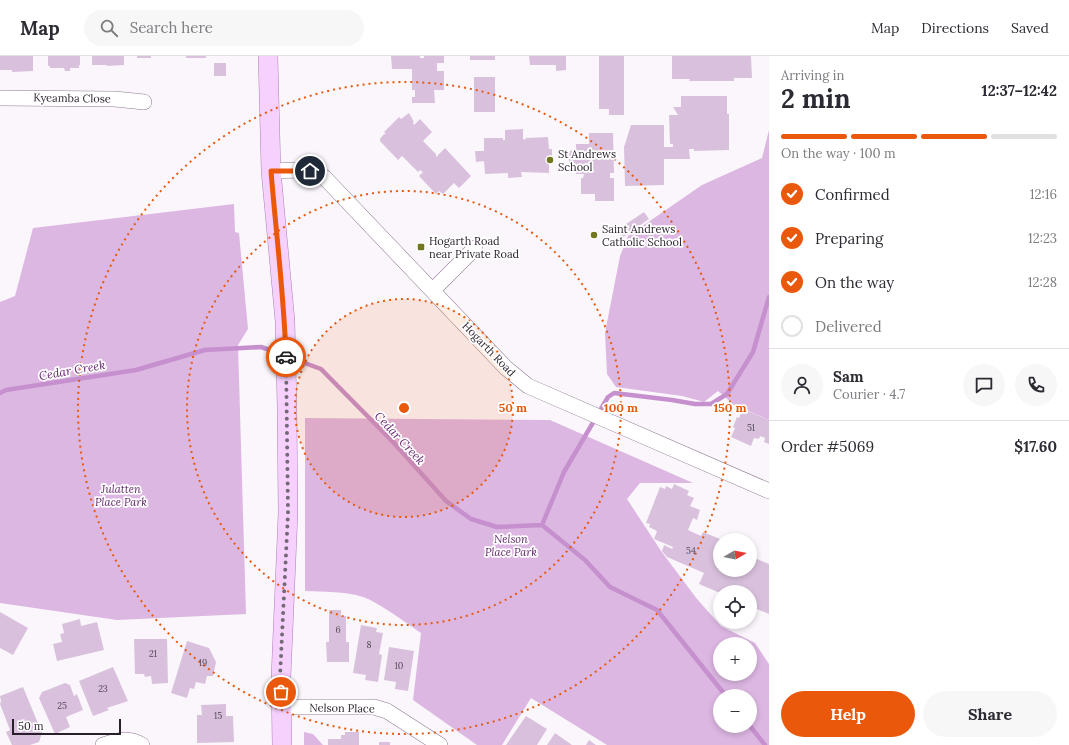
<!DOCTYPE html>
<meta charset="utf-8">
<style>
body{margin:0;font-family:Lora,serif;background:#f7f7f7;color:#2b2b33;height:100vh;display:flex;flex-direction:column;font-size:15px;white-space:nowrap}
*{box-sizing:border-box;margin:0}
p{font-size:13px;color:#7c7c81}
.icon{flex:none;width:22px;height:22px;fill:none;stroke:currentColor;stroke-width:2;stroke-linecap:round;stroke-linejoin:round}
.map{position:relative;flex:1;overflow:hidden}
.panel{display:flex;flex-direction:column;background:#fff;width:300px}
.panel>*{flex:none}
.needle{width:26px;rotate:81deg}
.controls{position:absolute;left:713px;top:477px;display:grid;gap:8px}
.controls a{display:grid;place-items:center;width:44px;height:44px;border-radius:50%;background:#fff;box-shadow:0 2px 6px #0003;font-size:20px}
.scale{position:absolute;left:12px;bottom:10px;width:109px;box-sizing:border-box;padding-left:4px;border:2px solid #281f2a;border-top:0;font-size:11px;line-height:14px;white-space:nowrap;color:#281f2a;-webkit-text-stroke:3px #fff;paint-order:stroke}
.pin{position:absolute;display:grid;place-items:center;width:34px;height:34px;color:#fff;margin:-17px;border:2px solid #fff;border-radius:50%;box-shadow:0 1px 4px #0007}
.courier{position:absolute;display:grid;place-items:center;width:40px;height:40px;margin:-20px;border:3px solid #ea580c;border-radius:50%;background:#fff;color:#222;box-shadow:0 1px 5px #0007}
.headline em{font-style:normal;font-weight:700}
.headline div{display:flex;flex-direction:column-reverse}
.headline{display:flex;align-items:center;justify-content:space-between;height:68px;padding:0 12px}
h1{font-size:26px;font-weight:700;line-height:30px}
.bar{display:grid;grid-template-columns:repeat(4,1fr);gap:6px 4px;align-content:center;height:48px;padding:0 12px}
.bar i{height:5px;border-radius:3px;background:#e1e1e2}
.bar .selected{background:#ea580c}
.bar p{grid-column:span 4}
.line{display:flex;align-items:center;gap:10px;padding:0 12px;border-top:1px solid #e1e1e2}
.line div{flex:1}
.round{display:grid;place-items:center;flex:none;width:42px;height:42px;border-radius:21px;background:#f7f7f7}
ol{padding:0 12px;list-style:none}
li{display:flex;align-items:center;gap:12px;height:44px}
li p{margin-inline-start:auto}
li .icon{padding:4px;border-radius:50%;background:#ea580c;color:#fff;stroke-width:4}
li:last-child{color:#7c7c81}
li i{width:22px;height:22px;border:2px solid #e1e1e2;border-radius:50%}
.primary-button{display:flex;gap:8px;margin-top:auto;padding:8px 12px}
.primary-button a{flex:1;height:46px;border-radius:24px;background:#ea580c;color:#fff;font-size:16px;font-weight:700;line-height:46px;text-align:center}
.primary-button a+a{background:#f7f7f7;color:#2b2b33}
header{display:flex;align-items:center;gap:24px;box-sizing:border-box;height:56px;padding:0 20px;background:#fff;border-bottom:1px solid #e1e1e2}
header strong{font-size:19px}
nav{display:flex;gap:22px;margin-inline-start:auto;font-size:14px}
.search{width:280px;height:36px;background:#f7f7f7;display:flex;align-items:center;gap:10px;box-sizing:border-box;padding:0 14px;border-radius:22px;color:#7c7c81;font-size:15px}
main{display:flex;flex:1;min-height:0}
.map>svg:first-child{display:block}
.green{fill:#dcb7e2;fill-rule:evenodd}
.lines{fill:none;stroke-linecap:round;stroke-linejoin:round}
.stream{stroke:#c590cd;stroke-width:4.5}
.building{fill:#d9c1dd}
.minor-casing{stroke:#8e7891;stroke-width:16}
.major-casing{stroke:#ab7fb2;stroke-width:20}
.minor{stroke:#fff;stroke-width:15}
.major{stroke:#f7d1fd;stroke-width:19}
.done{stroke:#726a74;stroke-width:4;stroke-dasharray:0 7.2}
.route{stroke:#ea580c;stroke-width:5}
.ring{fill:none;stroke:#e8590c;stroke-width:2;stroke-dasharray:2 4}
.poi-dot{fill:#72761e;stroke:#fff;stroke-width:1.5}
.labels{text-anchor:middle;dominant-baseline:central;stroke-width:3.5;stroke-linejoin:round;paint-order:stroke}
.number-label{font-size:9px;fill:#544857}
.street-label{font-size:11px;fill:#281f2a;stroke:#fff}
.poi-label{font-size:11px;fill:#281f2a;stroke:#fff;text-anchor:start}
.park-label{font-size:11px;font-style:italic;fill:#5e1f68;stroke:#fff}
.water-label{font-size:12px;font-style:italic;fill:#682972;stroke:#fff}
.centre{fill:#e8590c;stroke:#fff;stroke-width:2}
.ring-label{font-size:12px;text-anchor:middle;font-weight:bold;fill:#e8590c;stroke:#fff;stroke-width:3.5;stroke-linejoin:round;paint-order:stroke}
</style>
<header>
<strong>Map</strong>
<div class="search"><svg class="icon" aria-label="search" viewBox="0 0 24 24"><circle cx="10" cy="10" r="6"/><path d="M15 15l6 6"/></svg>Search here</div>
<nav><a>Map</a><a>Directions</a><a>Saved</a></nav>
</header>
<main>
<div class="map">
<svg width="769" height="689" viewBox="0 0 769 689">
<rect width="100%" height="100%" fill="#fbf6fc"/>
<path class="green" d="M769,74V364L734,349L718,335L704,346L682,340L616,331L607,318L605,277L620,200L628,180L702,129L762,102Z
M234,148L235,176L239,177L248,273L238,289L246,558L117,564L0,547V246L15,240L33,172Z
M305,362L550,364L693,427H640L627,443L661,495L697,543L721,570L755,587L769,608V689H607L531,642L502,689H477L413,644L421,577C406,567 380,547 363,541C345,535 324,536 305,535ZM720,588H750V618H720ZM720,640H750V670H720Z
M304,676L313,678L323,689H304Z"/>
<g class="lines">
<path class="stream" d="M291,302L321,313L393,386L446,445L471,463L497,471L542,469L585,504L610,531L657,554L726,640
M0,337L6,334L136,314L205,294L261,291L282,298
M542,469L564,416L608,341L614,337L672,344L695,348H711L727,338L753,296L769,241
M750,670L765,689"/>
</g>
<path class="building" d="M0,0H33V15L12,16V14H0Z
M48,0H80V9H79V12H70V15H65L64,12H50V10H48Z
M92,0H124V9L107,10V9H92Z
M137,0H151V2H137Z
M186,0H206V2H186Z
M391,0H420V2H424V0H444V7H437V15H444V34H434L435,47H412V41H415V34H412V13H392Z
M470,0H495V4H470Z
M529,0H566V14L556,15V9H530Z
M599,0H624V59H609V53H599Z
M672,0H751L752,22H734V25H689L690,23H672Z
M214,7H226V20H214Z
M474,21H495V56H474Z
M681,40H727V58H729V94L694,95V93H689L690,103H664V129L625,130L624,91L631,69H664V91H673V88H670L669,59H678L673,51H681Z
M409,57L414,66L413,67L414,69L420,63L432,76L423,85L436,98V101L445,92L471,120L459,132L454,127L443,138L439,135L436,138L419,120L423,116L420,114L418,116L402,100L398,104L380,85V83L384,78H386L384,76L399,61L401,63Z
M523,73V83L526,84L525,82L548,81L549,93H552V105L549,107V117L521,116L522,121L508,122V117L485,118L484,105L476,106L475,95H484V82H503V84H505V74Z
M589,77H613L614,117H610V122H614V145H595V138H581V122H583L584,118H576V108L569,109V95L576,94V88H589Z
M644,156L649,163L622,182L617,174Z
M743,353L769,364V388L764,386L765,382L760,380L759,383L754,382L751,390L731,381L735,372L733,371L737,361L739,362Z
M674,428L689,435L687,439L694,442L690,450L700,454L697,464L693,462L688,474L701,480L703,476L720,483V514H750V500L769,508V558L750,550V536L720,537L699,528L704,517L667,501L662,495L664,489L672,493L673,491L654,483L657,475L649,471L650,468L646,467L660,431L665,433L666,430L672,433Z
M329,554H341V560H346V586H349V606H327L326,586H329Z
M0,556L28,572L13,599L0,592Z
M80,563L81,570L97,566L104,594L57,605L53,588L62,586L60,578L64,577L62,568Z
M361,569L377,572L376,576L383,577L379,598L382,599L378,626L365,624L366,619L353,617Z
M134,583H167L168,627L152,628L151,620L145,621L144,618H135Z
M187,585L209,592L216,606L213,620H207L205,628L196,626L194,633L190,632L187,642L171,637Z
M389,591L414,595L408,635L395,633L396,626L384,624Z
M113,611L128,645L107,652L109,654L93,660L79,625Z
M65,627L70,629L74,640L77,638L83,654L66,661L70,671L55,678L39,642L42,636Z
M23,631L42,677L39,686L30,689H12L6,676L10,674L0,648L1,645L0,640Z
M226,648V660H233L234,686L197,687V659H202L201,649Z
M526,660L547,673L537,689H506Z
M345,676H359V689H328V683H341V679H345Z
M555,677L572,689H547Z
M589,684L596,689H586Z
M379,686H390V689H379Z"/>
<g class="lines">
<g class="minor-casing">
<path id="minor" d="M0,42L115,43L144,46
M271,115C289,115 309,111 324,121L506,312L528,330L769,435
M433,234L475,192
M281,651H374L387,655L440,689
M103,689C117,684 129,681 142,689"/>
</g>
<g class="major-casing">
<path id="major" d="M268,0L271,115L285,265L287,352L288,457L281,621L282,689"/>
</g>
<use href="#minor" class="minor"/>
<use href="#major" class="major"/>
</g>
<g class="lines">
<path class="done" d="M281,636L280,621L288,457L286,301"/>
<path class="route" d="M286,301C284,239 276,177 271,115H310"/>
</g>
<circle cx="404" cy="352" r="109" fill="#e8590c" fill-opacity=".12"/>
<g class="ring">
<circle cx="404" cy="352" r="109"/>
<circle cx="404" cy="352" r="217"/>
<circle cx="404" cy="352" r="326"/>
</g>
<g class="poi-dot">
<circle cx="550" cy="104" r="4"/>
<circle cx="594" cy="179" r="4"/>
<rect x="417" y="187" width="8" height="8" rx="2"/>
</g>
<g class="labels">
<g class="number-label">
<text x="751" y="371">51</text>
<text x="691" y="494">54</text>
<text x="338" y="573">6</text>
<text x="369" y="588">8</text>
<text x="153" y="597">21</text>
<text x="203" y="606">19</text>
<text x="399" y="609">10</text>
<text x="103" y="632">23</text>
<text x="62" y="649">25</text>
<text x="218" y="659">15</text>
</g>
<g class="street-label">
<text transform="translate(72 42) rotate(1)">Kyeamba Close</text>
<text transform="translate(489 293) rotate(46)">Hogarth Road</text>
<text transform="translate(342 652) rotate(1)">Nelson Place</text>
</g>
<g class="poi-label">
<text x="558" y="98">St Andrews<tspan x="558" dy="13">School</tspan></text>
<text x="602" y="173">Saint Andrews<tspan x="602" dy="13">Catholic School</tspan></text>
<text x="429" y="185">Hogarth Road<tspan x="429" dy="13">near Private Road</tspan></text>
</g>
<g class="park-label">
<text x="121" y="433">Julatten<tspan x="121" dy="13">Place Park</tspan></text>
<text x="511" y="483">Nelson<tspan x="511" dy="13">Place Park</tspan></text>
</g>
<g class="water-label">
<text transform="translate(72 314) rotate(-10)">Cedar Creek</text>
<text transform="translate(400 382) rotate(47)">Cedar Creek</text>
</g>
</g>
<circle cx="404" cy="352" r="6" class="centre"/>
<g class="ring-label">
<text x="513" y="356">50 m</text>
<text x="621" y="356">100 m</text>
<text x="730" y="356">150 m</text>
</g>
</svg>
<div class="controls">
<a><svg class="needle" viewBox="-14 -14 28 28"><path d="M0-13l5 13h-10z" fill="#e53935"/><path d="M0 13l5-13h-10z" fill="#7c7c81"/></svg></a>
<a><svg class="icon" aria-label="locate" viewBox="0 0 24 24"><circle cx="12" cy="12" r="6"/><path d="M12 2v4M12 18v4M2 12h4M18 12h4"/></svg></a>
<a>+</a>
<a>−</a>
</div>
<div class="scale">50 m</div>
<div class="pin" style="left:281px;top:636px;background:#ea580c"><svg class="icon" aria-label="bag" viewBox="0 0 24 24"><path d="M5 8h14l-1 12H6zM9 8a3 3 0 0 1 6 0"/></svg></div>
<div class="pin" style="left:310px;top:115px;background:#1f2937"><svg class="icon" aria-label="home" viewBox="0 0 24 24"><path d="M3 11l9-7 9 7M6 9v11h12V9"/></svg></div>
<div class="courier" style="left:286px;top:301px"><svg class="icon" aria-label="car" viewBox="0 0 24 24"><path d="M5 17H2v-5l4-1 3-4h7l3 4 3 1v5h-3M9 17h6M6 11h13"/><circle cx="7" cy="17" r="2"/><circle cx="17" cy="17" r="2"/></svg></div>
</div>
<section class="panel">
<div class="headline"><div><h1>2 min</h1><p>Arriving in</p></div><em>12:37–12:42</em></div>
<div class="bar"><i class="selected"></i><i class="selected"></i><i class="selected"></i><i></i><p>On the way · 100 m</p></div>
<ol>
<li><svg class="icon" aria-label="check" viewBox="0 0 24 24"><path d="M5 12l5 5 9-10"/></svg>Confirmed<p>12:16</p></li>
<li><svg class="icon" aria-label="check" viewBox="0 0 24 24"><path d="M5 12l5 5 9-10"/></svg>Preparing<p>12:23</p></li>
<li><svg class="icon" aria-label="check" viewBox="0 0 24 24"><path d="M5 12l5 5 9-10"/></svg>On the way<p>12:28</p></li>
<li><i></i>Delivered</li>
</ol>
<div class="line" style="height:72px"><a class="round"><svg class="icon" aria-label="person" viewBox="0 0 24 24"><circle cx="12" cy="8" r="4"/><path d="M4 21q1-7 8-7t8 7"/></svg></a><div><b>Sam</b><p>Courier · 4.7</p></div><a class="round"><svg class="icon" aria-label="chat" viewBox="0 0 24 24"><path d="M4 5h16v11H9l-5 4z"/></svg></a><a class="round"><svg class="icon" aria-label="phone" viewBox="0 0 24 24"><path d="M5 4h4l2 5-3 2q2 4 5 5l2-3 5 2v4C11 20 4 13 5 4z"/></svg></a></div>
<div class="line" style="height:52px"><div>Order #5069</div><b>$17.60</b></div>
<div class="primary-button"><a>Help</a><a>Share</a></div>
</section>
</main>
